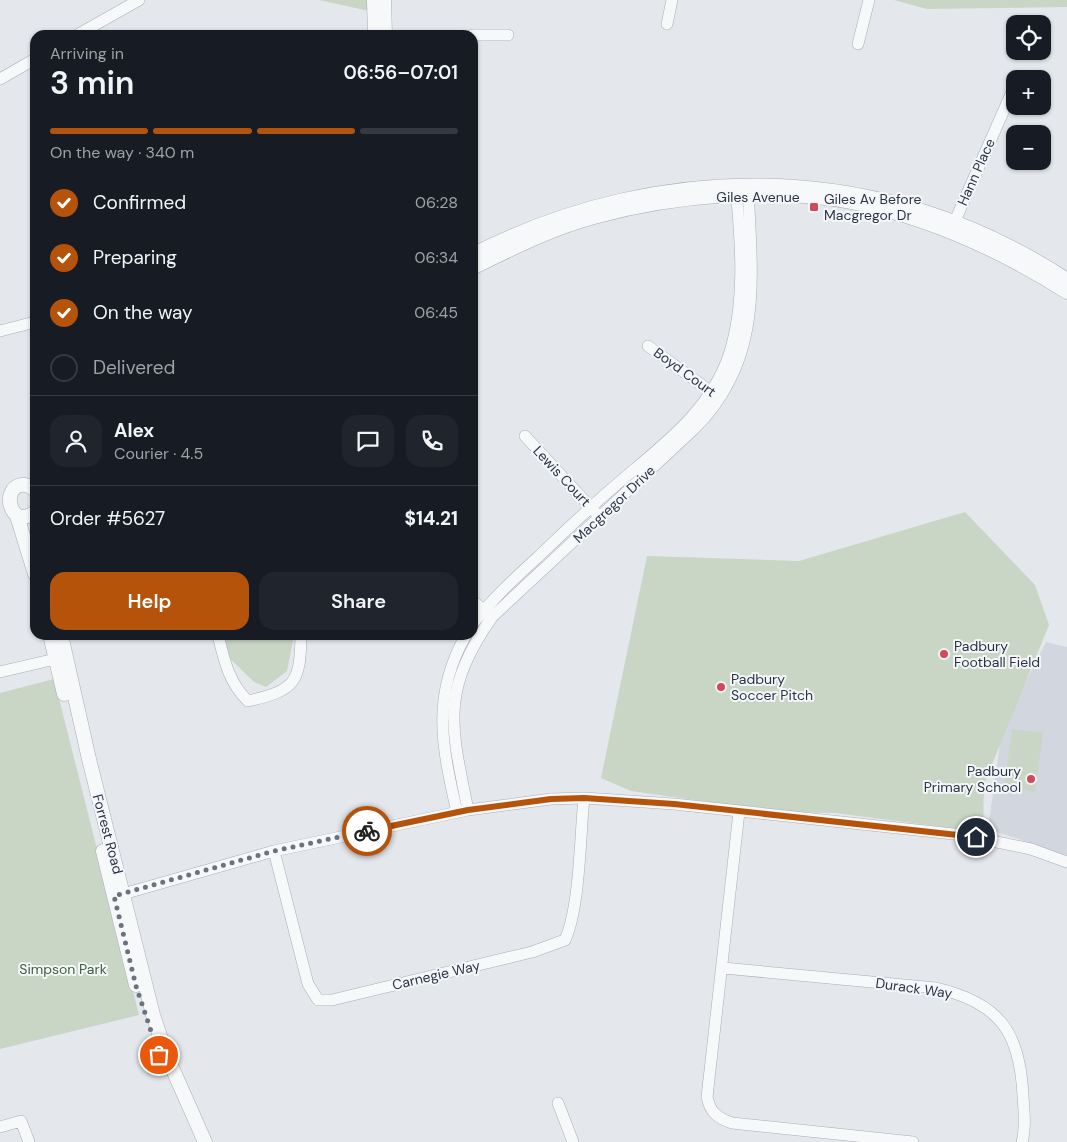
<!DOCTYPE html>
<meta charset="utf-8">
<style>
body{margin:0;font-family:"DM Sans",sans-serif;background:#20242c;color:#f1f3f6;height:100vh;display:flex;flex-direction:column;font-size:19px;white-space:nowrap}
*{box-sizing:border-box;margin:0}
p{font-size:16px;color:#9ea1a6}
.icon{flex:none;width:28px;height:28px;fill:none;stroke:currentColor;stroke-width:2;stroke-linecap:round;stroke-linejoin:round}
.map{position:relative;flex:1;overflow:hidden}
.drawer{position:absolute;left:30px;top:30px;width:448px;height:610px;display:flex;flex-direction:column;background:#171b24;border-radius:15px;box-shadow:0 1px 4px #0004}
.drawer>*{flex:none}
.controls{position:absolute;left:1006px;top:15px;display:grid;gap:10px}
.controls a{display:grid;place-items:center;width:45px;height:45px;border-radius:10px;background:#171b24;box-shadow:0 1px 4px #0004;font-size:25px}
.pin{position:absolute;display:grid;place-items:center;width:42px;height:42px;color:#fff;margin:-21px;border:2px solid #fff;border-radius:50%;box-shadow:0 1px 5px #0007}
.courier{position:absolute;display:grid;place-items:center;width:50px;height:50px;margin:-25px;border:4px solid #b45309;border-radius:50%;background:#fff;color:#222;box-shadow:0 1px 6px #0007}
.head em{font-style:normal;font-weight:600}
.head div{display:flex;flex-direction:column-reverse}
.head{display:flex;align-items:center;justify-content:space-between;height:85px;padding:0 20px}
h1{font-size:32px;font-weight:600;line-height:38px}
.bar{display:grid;grid-template-columns:repeat(4,1fr);gap:8px 5px;align-content:center;height:60px;padding:0 20px}
.bar i{height:6px;border-radius:4px;background:#363941}
.bar .active{background:#b45309}
.bar p{grid-column:span 4}
.line{display:flex;align-items:center;gap:12px;padding:0 20px;border-top:1px solid #363941}
.line div{flex:1}
.round{display:grid;place-items:center;flex:none;width:52px;height:52px;border-radius:15px;background:#20242c}
ol{padding:0 20px;list-style:none}
li{display:flex;align-items:center;gap:15px;height:55px}
li p{margin-inline-start:auto}
li .icon{padding:5px;border-radius:50%;background:#b45309;color:#fff;stroke-width:4}
li:last-child{color:#9ea1a6}
li i{width:28px;height:28px;border:2px solid #363941;border-radius:50%}
.button{display:flex;gap:10px;margin-top:auto;padding:10px 20px}
.button a{flex:1;height:58px;border-radius:15px;background:#b45309;color:#fff;font-size:20px;font-weight:600;line-height:58px;text-align:center}
.button a+a{background:#20242c;color:#f1f3f6}
.map>svg:first-child{display:block}
.built{fill:#d2d6de}
.green{fill:#c9d6c5}
.lines{fill:none;stroke-linecap:round;stroke-linejoin:round}
.minor-casing{stroke:#a9aeb7;stroke-width:12}
.tertiary-casing{stroke:#a9aeb7;stroke-width:15}
.minor{stroke:#f7f8fa;stroke-width:11}
.tertiary{stroke:#f7f8fa;stroke-width:14}
.done{stroke:#6c737f;stroke-width:5;stroke-dasharray:0 9}
.route{stroke:#b45309;stroke-width:6}
.poi-dot{fill:#d1495b;stroke:#f4f6f9;stroke-width:2}
.labels{text-anchor:middle;dominant-baseline:central;stroke-width:4;stroke-linejoin:round;paint-order:stroke}
.street-label{font-size:14px;fill:#2b3445;stroke:#f4f6f9}
.poi-label{font-size:14px;fill:#2b3445;stroke:#f4f6f9;text-anchor:start}
.park-label{font-size:14px;fill:#3f6138;stroke:#f4f6f9}
</style>
<div class="map">
<svg width="1067" height="1142" viewBox="0 0 1067 1142">
<rect width="100%" height="100%" fill="#e4e7ec"/>
<path class="built" d="M1046,642L1067,647V855L988,829L1002,729Z"/>
<path class="green" d="M319,0H367L369,11Z
M894,0H1067V7L927,9Z
M965,512L1035,585L1049,625L984,784L983,832L835,813L780,812L631,791L601,778L647,556L799,561Z
M226,635H294L287,671L266,687L254,682L214,643Z
M54,679L139,1015L0,1049V693Z
M1012,729L1043,733L1035,792L1004,787Z"/>
<g class="lines">
<g class="minor-casing">
<path id="minor" d="M667,24L672,0
M77,35L139,0
M472,35H508
M858,44L869,0
M0,79L35,59
M951,230L1015,85
M0,331L35,322
M648,346L717,396
M525,436L595,512
M472,600L488,614
M472,625C491,600 515,578 538,557C564,532 589,508 616,485C660,447 710,412 729,355C746,303 741,242 736,189
M218,635C224,660 229,683 248,701C296,690 300,683 301,635
M0,672L64,657
M468,810C451,726 440,692 492,617L694,429C764,360 752,278 748,188
M457,812C442,747 431,696 466,635
M739,812L707,1097C710,1112 717,1118 732,1123L913,1142
M274,851L308,984L318,1000H332L532,952L565,940C580,907 580,836 584,798
M116,896L274,851L468,810L551,799L584,798L674,804L963,835L1031,849L1067,862
M723,968L936,988C1000,1003 1020,1032 1023,1096C1024,1110 1026,1128 1022,1142
M558,1103L573,1142
M0,1127L21,1121L29,1142"/>
</g>
<g class="tertiary-casing">
<path id="tertiary" d="M374,0L375,35
M384,0L385,35
M472,255C664,157 885,160 1067,280
M472,268C511,249 552,228 594,217C674,195 770,187 852,202C928,217 1002,251 1067,292
M35,490C31,487 26,484 21,485C0,489 11,531 35,512
M17,516L35,574
M50,635L64,694
M61,635L89,759L153,1015L166,1054L205,1142
M103,851L136,985"/>
</g>
<use href="#minor" class="minor"/>
<use href="#tertiary" class="tertiary"/>
</g>
<g class="lines">
<path class="done" d="M159,1055L136,986L114,896L274,851L367,831"/>
<path class="route" d="M367,831L468,810L551,799L584,798L674,804L976,837"/>
</g>
<g class="poi-dot">
<rect x="809" y="202" width="10" height="10" rx="2.5"/>
<circle cx="944" cy="654" r="5"/>
<circle cx="721" cy="687" r="5"/>
<circle cx="1031" cy="779" r="5"/>
</g>
<g class="labels">
<g class="street-label">
<text transform="translate(976 172) rotate(-66)">Hann Place</text>
<text x="758" y="197">Giles Avenue</text>
<text transform="translate(685 372) rotate(36)">Boyd Court</text>
<text transform="translate(562 476) rotate(47)">Lewis Court</text>
<text transform="translate(614 504) rotate(-43)">Macgregor Drive</text>
<text transform="translate(108 834) rotate(75)">Forrest Road</text>
<text transform="translate(436 975) rotate(-13)">Carnegie Way</text>
<text transform="translate(914 988) rotate(8)">Durack Way</text>
</g>
<g class="poi-label">
<text x="824" y="199">Giles Av Before<tspan x="824" dy="16">Macgregor Dr</tspan></text>
<text x="954" y="646">Padbury<tspan x="954" dy="16">Football Field</tspan></text>
<text x="731" y="679">Padbury<tspan x="731" dy="16">Soccer Pitch</tspan></text>
<text x="1021" y="771" text-anchor="end">Padbury<tspan x="1021" dy="16">Primary School</tspan></text>
</g>
<g class="park-label">
<text x="63" y="969">Simpson Park</text>
</g>
</g>
</svg>
<div class="controls">
<a><svg class="icon" aria-label="locate" viewBox="0 0 24 24"><circle cx="12" cy="12" r="6"/><path d="M12 2v4M12 18v4M2 12h4M18 12h4"/></svg></a>
<a>+</a>
<a>−</a>
</div>
<div class="pin" style="left:159px;top:1055px;background:#ea580c"><svg class="icon" aria-label="bag" viewBox="0 0 24 24"><path d="M5 8h14l-1 12H6zM9 8a3 3 0 0 1 6 0"/></svg></div>
<div class="pin" style="left:976px;top:837px;background:#1f2937"><svg class="icon" aria-label="home" viewBox="0 0 24 24"><path d="M3 11l9-7 9 7M6 9v11h12V9"/></svg></div>
<div class="courier" style="left:367px;top:831px"><svg class="icon" aria-label="bike" viewBox="0 0 24 24"><circle cx="6" cy="16" r="4"/><circle cx="18" cy="16" r="4"/><path d="M6 16l4-8h5l3 8M10 8l3 8H6M13 5h3"/></svg></div>
<section class="drawer">
<div class="head"><div><h1>3 min</h1><p>Arriving in</p></div><em>06:56–07:01</em></div>
<div class="bar"><i class="active"></i><i class="active"></i><i class="active"></i><i></i><p>On the way · 340 m</p></div>
<ol>
<li><svg class="icon" aria-label="check" viewBox="0 0 24 24"><path d="M5 12l5 5 9-10"/></svg>Confirmed<p>06:28</p></li>
<li><svg class="icon" aria-label="check" viewBox="0 0 24 24"><path d="M5 12l5 5 9-10"/></svg>Preparing<p>06:34</p></li>
<li><svg class="icon" aria-label="check" viewBox="0 0 24 24"><path d="M5 12l5 5 9-10"/></svg>On the way<p>06:45</p></li>
<li><i></i>Delivered</li>
</ol>
<div class="line" style="height:90px"><a class="round"><svg class="icon" aria-label="person" viewBox="0 0 24 24"><circle cx="12" cy="8" r="4"/><path d="M4 21q1-7 8-7t8 7"/></svg></a><div><b>Alex</b><p>Courier · 4.5</p></div><a class="round"><svg class="icon" aria-label="chat" viewBox="0 0 24 24"><path d="M4 5h16v11H9l-5 4z"/></svg></a><a class="round"><svg class="icon" aria-label="phone" viewBox="0 0 24 24"><path d="M5 4h4l2 5-3 2q2 4 5 5l2-3 5 2v4C11 20 4 13 5 4z"/></svg></a></div>
<div class="line" style="height:65px"><div>Order #5627</div><b>$14.21</b></div>
<div class="button"><a>Help</a><a>Share</a></div>
</section>
</div>
